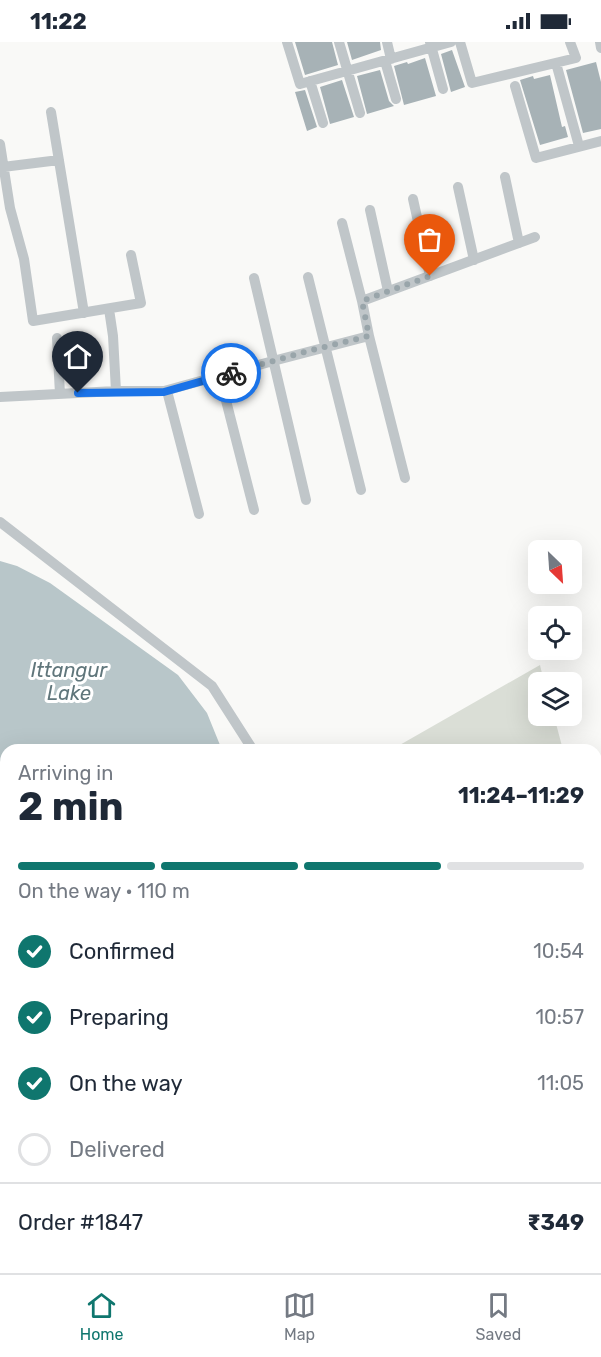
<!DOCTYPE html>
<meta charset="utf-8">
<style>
body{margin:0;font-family:Rubik,sans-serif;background:#f2f2f3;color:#1f2937;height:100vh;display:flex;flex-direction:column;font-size:22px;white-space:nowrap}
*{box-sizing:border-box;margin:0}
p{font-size:20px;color:#747a83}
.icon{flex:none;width:33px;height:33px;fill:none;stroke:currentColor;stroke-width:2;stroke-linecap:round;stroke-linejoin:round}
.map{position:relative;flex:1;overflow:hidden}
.panel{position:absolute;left:0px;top:702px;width:602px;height:530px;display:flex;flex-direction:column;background:#fff;border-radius:18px 18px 0 0;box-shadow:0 6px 24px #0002}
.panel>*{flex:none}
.needle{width:39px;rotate:155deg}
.controls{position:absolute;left:528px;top:498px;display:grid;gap:12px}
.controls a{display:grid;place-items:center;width:54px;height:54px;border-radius:9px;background:#fff;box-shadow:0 6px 24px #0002;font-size:30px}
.pin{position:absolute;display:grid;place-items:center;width:51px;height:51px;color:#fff;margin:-62px -26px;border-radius:50% 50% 50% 0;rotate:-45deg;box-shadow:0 0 6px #0007}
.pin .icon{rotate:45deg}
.courier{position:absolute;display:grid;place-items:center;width:60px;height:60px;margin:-30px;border:4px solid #1a73e8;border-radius:50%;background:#fff;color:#222;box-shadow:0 2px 8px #0007}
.overview em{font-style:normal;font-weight:700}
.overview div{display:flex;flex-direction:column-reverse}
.overview{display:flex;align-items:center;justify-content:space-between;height:102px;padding:0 18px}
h1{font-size:39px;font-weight:700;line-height:45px}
.bar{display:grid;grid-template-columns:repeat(4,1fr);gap:9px 6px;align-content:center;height:72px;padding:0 18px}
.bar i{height:8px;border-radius:4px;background:#e0e1e3}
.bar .active{background:#0f766e}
.bar p{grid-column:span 4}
.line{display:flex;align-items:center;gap:15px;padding:0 18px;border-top:2px solid #e0e1e3}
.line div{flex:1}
ol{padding:0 18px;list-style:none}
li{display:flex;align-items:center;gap:18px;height:66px}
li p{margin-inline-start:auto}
li .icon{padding:6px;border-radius:50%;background:#0f766e;color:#fff;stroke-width:4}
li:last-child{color:#747a83}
li i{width:33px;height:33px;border:3px solid #e0e1e3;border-radius:50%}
.status{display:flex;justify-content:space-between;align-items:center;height:42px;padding:0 30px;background:#fff;direction:ltr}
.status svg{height:16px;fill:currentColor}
.tab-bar{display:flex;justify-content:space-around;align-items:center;height:84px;border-top:2px solid #e0e1e3;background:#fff;font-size:16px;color:#747a83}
.tab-bar a{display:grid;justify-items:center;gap:3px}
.tab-bar .active{color:#0f766e}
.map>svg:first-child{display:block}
.green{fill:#daded6}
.water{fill:#b8c6c9}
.building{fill:#a7b2b6}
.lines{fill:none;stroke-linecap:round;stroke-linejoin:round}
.path{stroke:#bbbfc1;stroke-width:1.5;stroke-dasharray:3 3;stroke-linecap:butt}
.minor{stroke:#c0c6c9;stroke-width:10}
.done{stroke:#99a5aa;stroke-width:6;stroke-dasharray:0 10.8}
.route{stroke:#1a73e8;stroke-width:8}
.labels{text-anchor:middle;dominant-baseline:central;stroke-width:6;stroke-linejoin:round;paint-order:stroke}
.water-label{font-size:20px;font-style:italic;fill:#60767b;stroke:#fff}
</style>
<div class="status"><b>11:22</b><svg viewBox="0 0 49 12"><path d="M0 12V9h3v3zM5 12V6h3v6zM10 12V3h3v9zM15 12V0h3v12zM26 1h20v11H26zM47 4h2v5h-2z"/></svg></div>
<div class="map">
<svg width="601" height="1231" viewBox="0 0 601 1231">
<rect width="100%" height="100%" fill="#f9f9f7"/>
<path class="green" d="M540,623L544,640H538V674H554L563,708H391Z"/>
<path class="water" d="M0,519L17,524L50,541L178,633L207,671L222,708H6V886L0,884Z"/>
<path class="building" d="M295,0H332L338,23L305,33Z
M347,0H380L381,8L352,18Z
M452,8L465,45L451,50L441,12Z
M425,16L436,54L404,63L394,24L407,20L408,22Z
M596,20L601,40V87L583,91L566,28Z
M380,28L389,59L394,64L367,72L357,34Z
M550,33L562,85L565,84L568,95L540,103L520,38L533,34L534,37Z
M342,38L354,75L330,82L320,45Z
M305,48L317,85L307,89L295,50Z"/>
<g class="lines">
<path class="path" d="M0,896H6"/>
<path class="minor" d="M287,0L300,42L451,0
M339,0L360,71
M387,0L391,17
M430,0L443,47
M460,0L472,41L576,16L570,0
M600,0L601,6
M385,19L396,57
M556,21L579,104
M310,39L323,81
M515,44L536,116L601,99
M51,70L84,271
M0,102L10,166L24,217L33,279L141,261L131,213
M3,125L59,118
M505,135L519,201
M458,145L474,218
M413,157L430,234
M370,168L388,249
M342,181L362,259L369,294L405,436
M308,235L361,448
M254,236L306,458
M362,259L535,195
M109,267L113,294L116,349
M57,296L60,352
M220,335L254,468
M167,349L199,472
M0,355L116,349H164L273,319L369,294
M0,480L212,644L253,708
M596,1010L601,1013
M0,1115L6,1114
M0,1126L6,1163
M596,1217L601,1215
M16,1226L17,1231
M68,1226V1231
M115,1226L116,1231
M174,1226L175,1231
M250,1226L251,1231
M313,1226L314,1231
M397,1226L398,1231"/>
</g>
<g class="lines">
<path class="done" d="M231,331L308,309L369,294L362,259L430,234"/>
<path class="route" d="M78,351L164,350L231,331"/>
</g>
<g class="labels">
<g class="water-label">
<text x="69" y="628">Ittangur<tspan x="69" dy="23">Lake</tspan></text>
</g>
</g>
</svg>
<div class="controls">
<a><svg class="needle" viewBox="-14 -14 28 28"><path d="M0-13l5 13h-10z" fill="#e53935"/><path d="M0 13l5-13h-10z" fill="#747a83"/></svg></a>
<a><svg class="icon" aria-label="locate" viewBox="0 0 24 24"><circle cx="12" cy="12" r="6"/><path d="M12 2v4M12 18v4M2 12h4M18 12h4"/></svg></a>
<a><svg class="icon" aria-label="layers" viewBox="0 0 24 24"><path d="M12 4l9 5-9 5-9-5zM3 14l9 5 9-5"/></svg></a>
</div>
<div class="pin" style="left:430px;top:234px;background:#ea580c"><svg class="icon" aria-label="bag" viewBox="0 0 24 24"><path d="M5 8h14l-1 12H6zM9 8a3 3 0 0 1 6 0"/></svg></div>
<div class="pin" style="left:78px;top:351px;background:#1f2937"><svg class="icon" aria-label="home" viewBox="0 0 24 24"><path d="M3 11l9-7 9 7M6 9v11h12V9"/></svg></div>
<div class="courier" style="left:231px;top:331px"><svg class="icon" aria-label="bike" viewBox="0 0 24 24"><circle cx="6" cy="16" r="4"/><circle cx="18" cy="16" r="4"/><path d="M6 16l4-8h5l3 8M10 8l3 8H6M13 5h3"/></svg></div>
<section class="panel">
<div class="overview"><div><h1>2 min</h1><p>Arriving in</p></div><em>11:24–11:29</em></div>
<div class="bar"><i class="active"></i><i class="active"></i><i class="active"></i><i></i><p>On the way · 110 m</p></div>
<ol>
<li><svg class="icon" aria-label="check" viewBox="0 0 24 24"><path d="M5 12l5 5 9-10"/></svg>Confirmed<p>10:54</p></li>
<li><svg class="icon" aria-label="check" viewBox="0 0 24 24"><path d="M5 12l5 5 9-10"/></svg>Preparing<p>10:57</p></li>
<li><svg class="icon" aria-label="check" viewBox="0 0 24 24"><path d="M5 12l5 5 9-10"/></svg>On the way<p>11:05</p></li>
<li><i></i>Delivered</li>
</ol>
<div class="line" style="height:78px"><div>Order #1847</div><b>₹349</b></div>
</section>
</div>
<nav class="tab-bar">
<a class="active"><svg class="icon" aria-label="home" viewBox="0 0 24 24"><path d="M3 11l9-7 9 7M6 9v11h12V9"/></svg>Home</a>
<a><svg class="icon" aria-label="map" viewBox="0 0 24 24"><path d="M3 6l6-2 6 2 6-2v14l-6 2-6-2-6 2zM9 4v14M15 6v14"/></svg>Map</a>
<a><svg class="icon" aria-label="saved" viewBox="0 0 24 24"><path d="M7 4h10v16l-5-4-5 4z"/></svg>Saved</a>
</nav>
